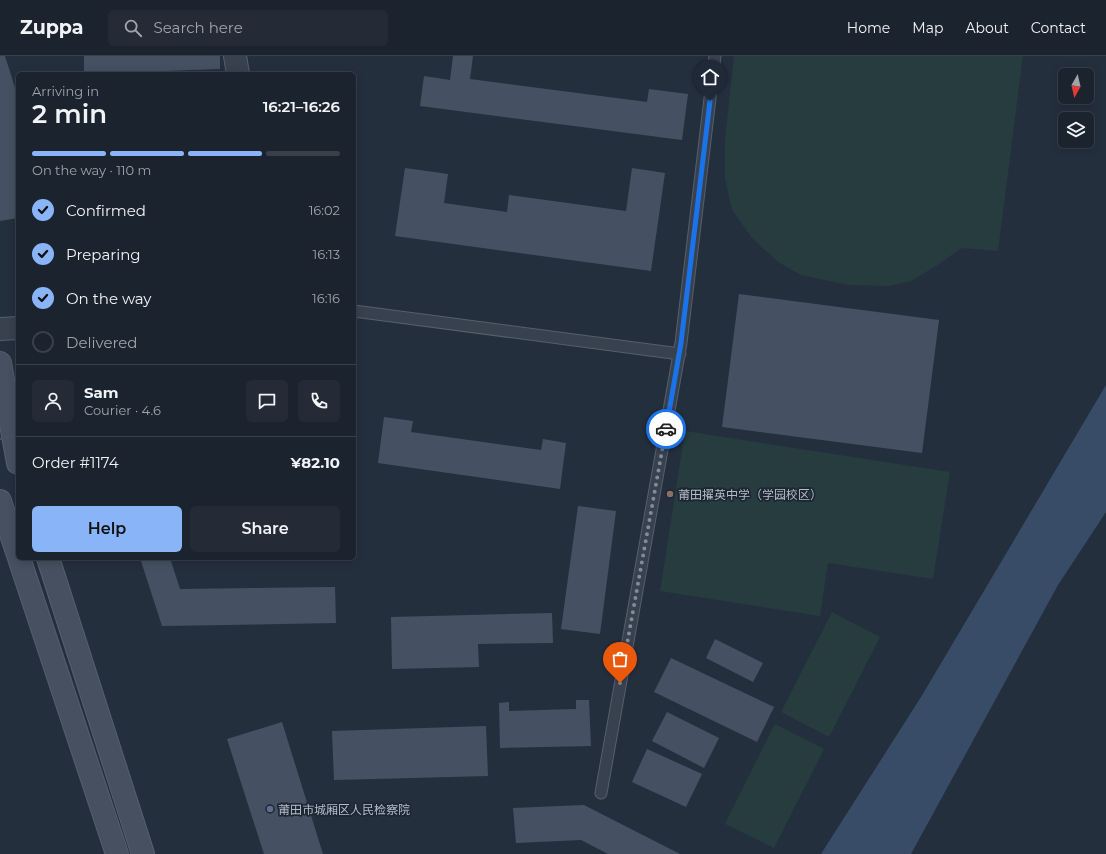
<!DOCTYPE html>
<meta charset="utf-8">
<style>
body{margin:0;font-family:Montserrat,"Noto Sans SC",sans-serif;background:#242b36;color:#f1f3f6;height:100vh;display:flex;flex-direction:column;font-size:15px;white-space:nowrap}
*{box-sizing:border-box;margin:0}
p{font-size:13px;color:#a0a4aa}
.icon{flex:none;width:22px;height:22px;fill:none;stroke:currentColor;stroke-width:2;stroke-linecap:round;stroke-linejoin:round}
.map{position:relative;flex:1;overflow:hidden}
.panel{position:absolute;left:16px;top:16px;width:340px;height:488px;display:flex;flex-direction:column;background:#1b232e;border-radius:6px;box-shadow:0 2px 10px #0003,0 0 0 1px #39404a}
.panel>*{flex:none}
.needle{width:26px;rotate:188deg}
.fabs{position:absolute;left:1058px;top:12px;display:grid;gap:8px}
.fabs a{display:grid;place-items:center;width:36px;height:36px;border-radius:6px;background:#1b232e;box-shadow:0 2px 10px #0003,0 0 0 1px #39404a;font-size:20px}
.pin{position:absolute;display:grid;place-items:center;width:34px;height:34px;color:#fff;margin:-41px -17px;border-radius:50% 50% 50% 0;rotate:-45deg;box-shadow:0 0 4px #0007}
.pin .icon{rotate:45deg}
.courier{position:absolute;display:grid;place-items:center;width:40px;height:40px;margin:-20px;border:3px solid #1a73e8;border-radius:50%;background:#fff;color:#222;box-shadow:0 1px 5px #0007}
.head em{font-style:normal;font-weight:600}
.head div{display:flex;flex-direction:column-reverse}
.head{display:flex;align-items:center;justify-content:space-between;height:68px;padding:0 16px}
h1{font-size:26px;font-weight:600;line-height:30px}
.bar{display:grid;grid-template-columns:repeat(4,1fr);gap:6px 4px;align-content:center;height:48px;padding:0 16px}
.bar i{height:5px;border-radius:3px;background:#39404a}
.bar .on{background:#8ab4f8}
.bar p{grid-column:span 4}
.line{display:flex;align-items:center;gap:10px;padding:0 16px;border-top:1px solid #39404a}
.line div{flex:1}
.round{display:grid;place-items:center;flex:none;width:42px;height:42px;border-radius:6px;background:#242b36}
ol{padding:0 16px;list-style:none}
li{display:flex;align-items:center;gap:12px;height:44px}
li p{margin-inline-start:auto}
li .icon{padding:4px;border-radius:50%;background:#8ab4f8;color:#111;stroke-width:4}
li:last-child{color:#a0a4aa}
li i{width:22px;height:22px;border:2px solid #39404a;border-radius:50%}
.action{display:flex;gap:8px;margin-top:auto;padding:8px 16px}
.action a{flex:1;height:46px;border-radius:6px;background:#8ab4f8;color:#111;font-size:16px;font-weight:600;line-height:46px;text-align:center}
.action a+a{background:#242b36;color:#f1f3f6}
header{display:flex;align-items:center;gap:24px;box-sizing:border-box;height:56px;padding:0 20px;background:#1b232e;border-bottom:1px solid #39404a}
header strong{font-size:19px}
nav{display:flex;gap:22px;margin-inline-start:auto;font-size:14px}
.search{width:280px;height:36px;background:#242b36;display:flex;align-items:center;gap:10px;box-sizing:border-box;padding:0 14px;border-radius:6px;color:#a0a4aa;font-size:15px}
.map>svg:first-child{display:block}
.green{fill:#263c3f}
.water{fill:#394c67}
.building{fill:#455162}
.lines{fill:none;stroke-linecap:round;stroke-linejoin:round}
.service-casing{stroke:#565f6c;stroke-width:13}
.minor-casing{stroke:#565f6c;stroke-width:24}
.secondary-casing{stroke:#565f6c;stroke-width:24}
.service{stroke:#38414e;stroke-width:11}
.minor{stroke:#38414e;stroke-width:22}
.secondary{stroke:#465061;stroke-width:22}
.path-bridge{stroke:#44595c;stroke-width:2.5;stroke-dasharray:3 3;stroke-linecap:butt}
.done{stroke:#828b98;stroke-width:4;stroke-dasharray:0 7.2}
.route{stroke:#1a73e8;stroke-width:5}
.education-dot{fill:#8d6e63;stroke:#1d2633;stroke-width:1.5}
.service-dot{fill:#5c6f8a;stroke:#1d2633;stroke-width:1.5}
.labels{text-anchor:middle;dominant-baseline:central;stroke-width:3.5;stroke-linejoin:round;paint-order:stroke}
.poi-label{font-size:12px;fill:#b4bcc9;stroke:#1d2633;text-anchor:start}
</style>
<header>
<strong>Zuppa</strong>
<div class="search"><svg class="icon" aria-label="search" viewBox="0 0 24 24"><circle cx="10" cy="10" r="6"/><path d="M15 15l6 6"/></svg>Search here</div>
<nav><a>Home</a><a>Map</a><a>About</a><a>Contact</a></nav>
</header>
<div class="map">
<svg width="1106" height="798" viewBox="0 0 1106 798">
<rect width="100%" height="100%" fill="#242f3e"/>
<path class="green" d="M734,0H1023L998,195L962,192L936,210L911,225L889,230L848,229L801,219L778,206L752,182L732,154L725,123V84Z
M685,375L950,416L933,523L828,507L820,560L660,535Z
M832,556L880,581L829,681L781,656Z
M775,668L824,693L774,792L725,768Z"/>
<path class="water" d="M1106,329V456L1058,529L911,798H821L921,641Z"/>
<path class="building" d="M0,0H5L18,41V162L0,165Z
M84,0H220V13L84,18Z
M453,0H473L470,23L647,46L649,33L688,38L682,84L420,50L424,20L450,24Z
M405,112L448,118L444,147L507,156L509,139L626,155L632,112L665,117L651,215L395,180Z
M739,238L939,264L922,397L722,371Z
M384,361L413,365L411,376L541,394L543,383L566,387L560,433L378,407Z
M578,450L616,455L600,578L561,573Z
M140,502H170L180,533L335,531L336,567L162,570Z
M552,557L553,587L478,588L479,611L392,613L391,561Z
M715,583L763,607L753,626L706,602Z
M671,602L774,651L757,686L654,636Z
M576,644H589L591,690L500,692L499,647L509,646V655L576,653Z
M667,656L719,682L704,712L652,685Z
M282,666L323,798H264L227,683Z
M486,670L488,720L334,724L332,675Z
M647,693L702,718L686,751L632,726Z
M584,749L680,798H608L581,784L516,787L513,752Z"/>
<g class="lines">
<g class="service-casing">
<path id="service" d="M354,255L680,298
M601,737L681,287L715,0"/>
</g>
<g class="minor-casing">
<path id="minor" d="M235,0L238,18
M0,273L18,272"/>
</g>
<g class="secondary-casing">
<path id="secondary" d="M0,307L18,407
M0,445L18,499
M19,502L117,798
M48,502L143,798"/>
</g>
<use href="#service" class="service"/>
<use href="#minor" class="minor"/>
<use href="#secondary" class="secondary"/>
<path class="path-bridge" d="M0,383L18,378"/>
</g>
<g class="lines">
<path class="done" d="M620,627L666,373"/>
<path class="route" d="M666,373L681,287L710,45"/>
</g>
<circle class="education-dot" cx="670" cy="438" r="4"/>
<circle class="service-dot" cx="270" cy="753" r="4"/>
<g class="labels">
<g class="poi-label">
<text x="678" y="438">莆田擢英中学（学园校区）</text>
<text x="278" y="753">莆田市城厢区人民检察院</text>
</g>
</g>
</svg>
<div class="fabs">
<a><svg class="needle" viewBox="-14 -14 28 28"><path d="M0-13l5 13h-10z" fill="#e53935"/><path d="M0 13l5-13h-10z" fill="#a0a4aa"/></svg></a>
<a><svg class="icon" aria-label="layers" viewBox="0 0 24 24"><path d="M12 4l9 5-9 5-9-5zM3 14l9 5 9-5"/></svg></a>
</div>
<div class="pin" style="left:620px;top:627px;background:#ea580c"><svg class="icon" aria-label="bag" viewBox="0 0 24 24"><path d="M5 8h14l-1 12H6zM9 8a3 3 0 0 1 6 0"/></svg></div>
<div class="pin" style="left:710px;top:45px;background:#1f2937"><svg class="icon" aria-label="home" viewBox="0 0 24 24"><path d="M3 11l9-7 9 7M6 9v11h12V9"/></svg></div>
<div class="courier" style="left:666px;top:373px"><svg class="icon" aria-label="car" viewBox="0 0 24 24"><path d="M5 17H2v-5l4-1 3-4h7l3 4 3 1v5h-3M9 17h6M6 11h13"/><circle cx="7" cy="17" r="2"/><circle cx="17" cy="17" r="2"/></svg></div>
<section class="panel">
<div class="head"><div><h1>2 min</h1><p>Arriving in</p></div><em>16:21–16:26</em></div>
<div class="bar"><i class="on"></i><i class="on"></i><i class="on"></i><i></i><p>On the way · 110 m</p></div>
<ol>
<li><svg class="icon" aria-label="check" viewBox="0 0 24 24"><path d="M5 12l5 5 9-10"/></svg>Confirmed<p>16:02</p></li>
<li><svg class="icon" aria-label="check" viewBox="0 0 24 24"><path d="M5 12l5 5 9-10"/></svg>Preparing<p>16:13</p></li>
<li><svg class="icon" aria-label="check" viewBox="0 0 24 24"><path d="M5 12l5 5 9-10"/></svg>On the way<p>16:16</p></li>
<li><i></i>Delivered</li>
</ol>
<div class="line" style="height:72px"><a class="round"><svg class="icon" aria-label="person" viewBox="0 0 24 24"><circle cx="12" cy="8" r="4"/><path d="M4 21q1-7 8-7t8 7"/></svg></a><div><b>Sam</b><p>Courier · 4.6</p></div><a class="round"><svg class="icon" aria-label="chat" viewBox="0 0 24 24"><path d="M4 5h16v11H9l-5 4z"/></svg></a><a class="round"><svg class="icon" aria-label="phone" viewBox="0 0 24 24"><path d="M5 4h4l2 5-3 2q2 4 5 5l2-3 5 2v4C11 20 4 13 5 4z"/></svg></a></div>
<div class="line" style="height:52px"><div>Order #1174</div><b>¥82.10</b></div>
<div class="action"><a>Help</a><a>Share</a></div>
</section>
</div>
